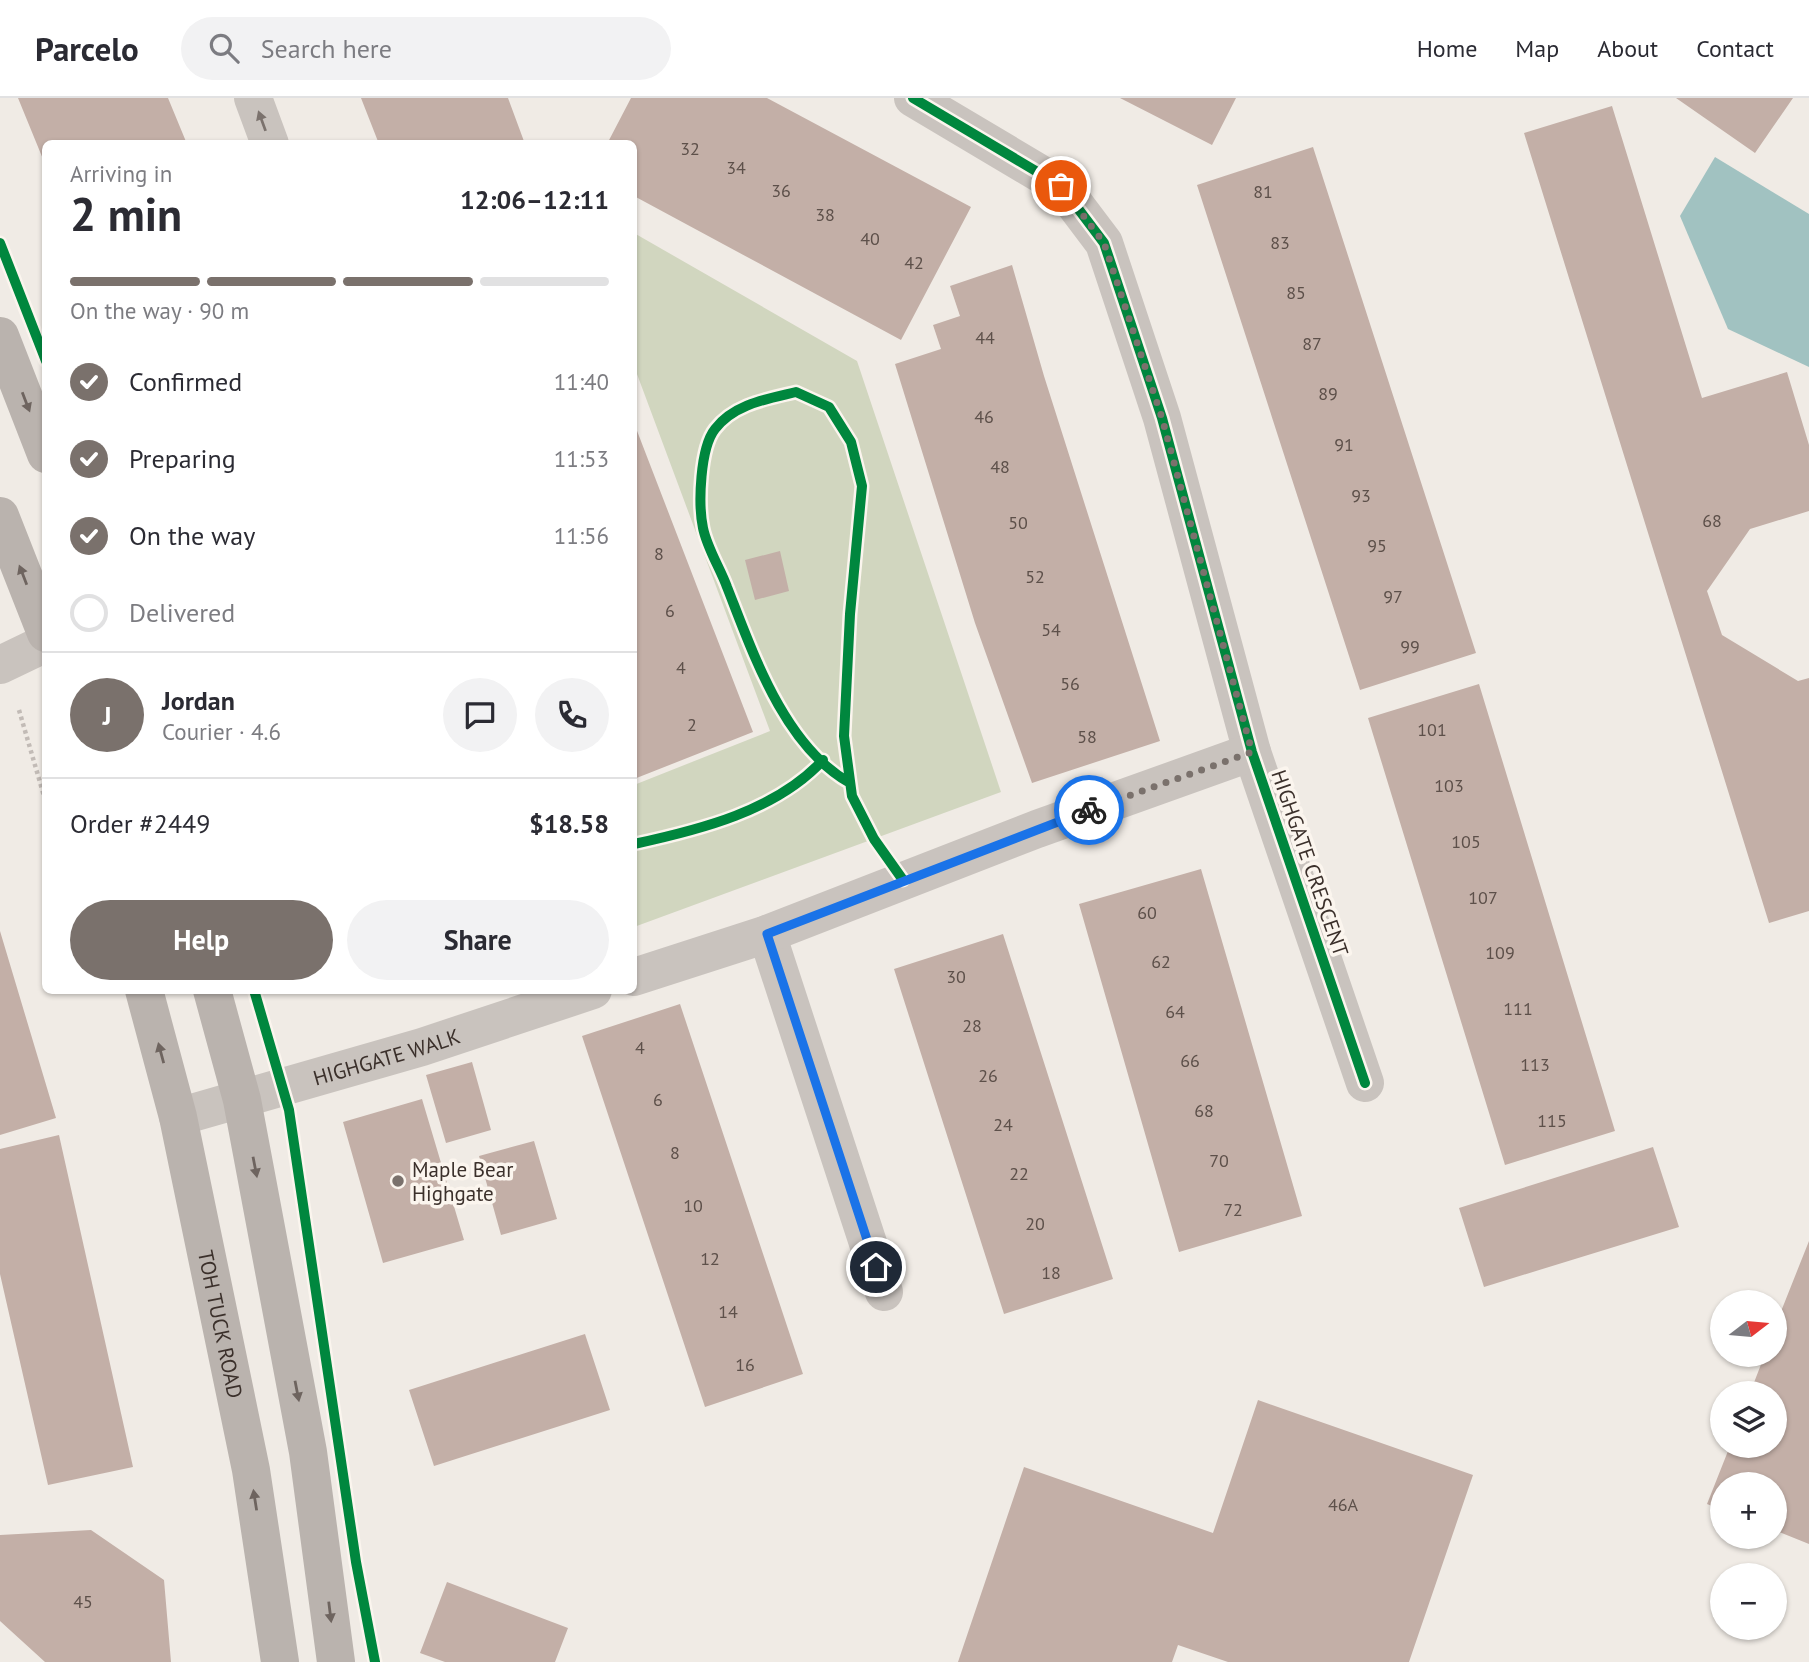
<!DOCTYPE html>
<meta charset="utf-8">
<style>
body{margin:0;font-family:"PT Sans",sans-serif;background:#f2f2f3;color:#2b2b33;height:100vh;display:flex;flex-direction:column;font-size:26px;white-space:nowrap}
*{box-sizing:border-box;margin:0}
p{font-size:23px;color:#7c7c81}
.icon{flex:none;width:38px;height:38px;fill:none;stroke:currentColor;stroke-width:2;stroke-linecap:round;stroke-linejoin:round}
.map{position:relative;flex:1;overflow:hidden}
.details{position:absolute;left:42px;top:42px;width:595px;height:854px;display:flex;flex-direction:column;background:#fff;border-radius:10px;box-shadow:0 2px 5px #0004}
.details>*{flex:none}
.needle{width:46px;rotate:74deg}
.buttons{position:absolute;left:1710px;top:1192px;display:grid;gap:14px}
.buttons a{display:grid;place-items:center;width:77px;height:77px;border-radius:50%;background:#fff;box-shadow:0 2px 5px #0004;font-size:35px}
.pin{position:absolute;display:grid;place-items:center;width:60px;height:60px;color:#fff;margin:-30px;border:4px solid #fff;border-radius:50%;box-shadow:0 2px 7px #0007}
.courier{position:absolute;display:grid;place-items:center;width:70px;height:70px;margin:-35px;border:5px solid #1a73e8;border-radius:50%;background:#fff;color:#222;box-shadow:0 2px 9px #0007}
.head em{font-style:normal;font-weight:700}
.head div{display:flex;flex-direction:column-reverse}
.head{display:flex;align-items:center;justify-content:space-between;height:119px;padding:0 28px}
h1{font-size:46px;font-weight:700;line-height:52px}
.bar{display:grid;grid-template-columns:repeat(4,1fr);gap:10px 7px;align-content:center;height:84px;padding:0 28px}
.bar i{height:9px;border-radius:5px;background:#e1e1e2}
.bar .on{background:#7a716c}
.bar p{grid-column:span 4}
.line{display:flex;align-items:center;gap:18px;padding:0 28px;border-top:2px solid #e1e1e2}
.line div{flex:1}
.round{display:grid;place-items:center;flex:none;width:74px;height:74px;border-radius:37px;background:#f2f2f3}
ol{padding:0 28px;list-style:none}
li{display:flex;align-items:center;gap:21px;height:77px}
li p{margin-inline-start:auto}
li .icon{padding:7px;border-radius:50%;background:#7a716c;color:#fff;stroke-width:4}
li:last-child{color:#7c7c81}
li i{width:38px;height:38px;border:4px solid #e1e1e2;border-radius:50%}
.primary-button{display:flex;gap:14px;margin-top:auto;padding:14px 28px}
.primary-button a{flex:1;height:80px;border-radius:42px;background:#7a716c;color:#fff;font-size:28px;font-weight:700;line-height:80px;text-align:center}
.primary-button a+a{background:#f2f2f3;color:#2b2b33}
header{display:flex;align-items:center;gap:42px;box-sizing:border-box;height:98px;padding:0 35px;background:#fff;border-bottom:2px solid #e1e1e2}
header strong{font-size:33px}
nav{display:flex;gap:38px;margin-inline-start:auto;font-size:24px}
.search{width:490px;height:63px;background:#f2f2f3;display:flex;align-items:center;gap:18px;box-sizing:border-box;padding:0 24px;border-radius:38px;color:#7c7c81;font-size:26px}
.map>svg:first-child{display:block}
.green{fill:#d1d6bf}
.water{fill:#a1c2c1}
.building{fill:#c3afa7}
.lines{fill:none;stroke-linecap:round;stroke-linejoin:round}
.path{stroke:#c2bbb6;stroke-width:4.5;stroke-dasharray:3.5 3.5;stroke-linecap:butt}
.street{stroke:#c9c3be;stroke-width:38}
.secondary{stroke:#bab3ae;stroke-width:38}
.cycleway-casing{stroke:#fbf5ee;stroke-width:15}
.cycleway{stroke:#00873e;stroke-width:10}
.oneway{fill:#7b726d}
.oneway2{fill:#6e645f}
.done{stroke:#7a716c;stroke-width:7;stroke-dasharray:0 12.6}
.route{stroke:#1a73e8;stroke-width:9}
.poi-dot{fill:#7a716c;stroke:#fbf5ee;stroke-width:2.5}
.labels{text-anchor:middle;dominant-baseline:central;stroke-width:7;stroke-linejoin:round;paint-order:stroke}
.number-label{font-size:18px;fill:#5d504a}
.street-label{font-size:21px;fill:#3b302b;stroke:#fbf5ee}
.poi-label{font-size:21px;fill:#3b302b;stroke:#fbf5ee;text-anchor:start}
</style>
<header>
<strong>Parcelo</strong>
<div class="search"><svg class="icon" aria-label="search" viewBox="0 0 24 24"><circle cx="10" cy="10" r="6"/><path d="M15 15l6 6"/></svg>Search here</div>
<nav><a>Home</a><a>Map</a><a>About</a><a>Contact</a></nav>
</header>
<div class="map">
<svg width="1809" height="1564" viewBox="0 0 1809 1564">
<rect width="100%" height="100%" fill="#f0ebe5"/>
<path class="green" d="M634,135L857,263L1001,694L634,829V687L770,633L634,268Z"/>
<path class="water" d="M1715,59L1809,116V269L1728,231L1680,118Z"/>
<path class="building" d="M18,0H168L187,46H46L45,66Z
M361,0H508L525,46H379Z
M631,0H767L971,109L901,242L634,98V46H607Z
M1120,0H1236L1212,47Z
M1676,0H1793L1755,55Z
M1612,8L1702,300L1787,274L1809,347V413L1750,431L1707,493L1722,537L1798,583L1809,580V813L1769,825L1524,35Z
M1313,49L1476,555L1360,592L1197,87Z
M1012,167L1044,278L1160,643L1032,685L975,525L895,266L941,251L933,227L960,218L950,188Z
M634,325L753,634L634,681Z
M780,453L789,493L755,502L745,462Z
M1479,586L1615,1033L1505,1067L1368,620Z
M1201,771L1302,1118L1179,1154L1079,806Z
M0,833L56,1020L0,1037Z
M1003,836L1113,1181L1004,1216L894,871Z
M680,906L803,1276L705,1309L582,938Z
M472,964L491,1032L446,1045L426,977Z
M422,1001L464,1142L383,1165L343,1024Z
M59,1037L133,1369L48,1387L0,1176V1051Z
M534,1043L557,1121L501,1137L479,1058Z
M1653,1049L1679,1129L1484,1189L1459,1110Z
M1809,1143V1446L1774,1432V1386H1722V1412L1707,1406L1730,1348H1774V1295H1750L1765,1256H1774V1231Z
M585,1236L610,1312L434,1368L409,1292Z
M1258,1302L1473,1377L1409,1564H1228L1178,1547L1172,1564H958L1024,1369L1213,1435Z
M91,1432L164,1482L171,1564H45L0,1523V1437Z
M447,1484L568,1530L555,1564H445L420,1555Z"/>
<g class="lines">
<path class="path" d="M19,612L46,705"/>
<g class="street">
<path d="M253,0L270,46"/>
<path d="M913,0L1061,88L1104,145L1162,320L1252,654L1365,985"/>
<path d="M0,567L46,545"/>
<path d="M767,836L884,1194"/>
<path d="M634,879L767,836L1037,731L1252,654"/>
<path id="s1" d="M178,1019L422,949L593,892"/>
</g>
<g class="secondary">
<path d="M0,238L46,356"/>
<path d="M0,418L46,535"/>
<path id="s2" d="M144,892L178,1019L251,1372L280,1564"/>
<path d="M212,892L242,1002L308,1354L336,1564"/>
</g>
<g class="cycleway-casing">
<path id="cycleway" d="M913,0L1061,88L1104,145L1162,320L1252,654L1365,985
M0,145L46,263
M850,685C784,648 753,555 727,489C720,470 707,450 703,430C698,406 700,350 715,331C734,306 767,301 796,294L829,309L851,344L862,388L850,516L844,638L852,698L874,741L903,782
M634,746C699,732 776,713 823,662
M254,892L289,1012L356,1464L375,1564"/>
</g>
<use href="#cycleway" class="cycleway"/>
</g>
<defs><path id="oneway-solid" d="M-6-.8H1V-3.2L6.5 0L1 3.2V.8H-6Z" transform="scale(1.75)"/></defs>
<use class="oneway" href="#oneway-solid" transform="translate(262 23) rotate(-110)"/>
<g class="oneway2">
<use href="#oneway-solid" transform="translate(26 304) rotate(69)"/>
<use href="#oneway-solid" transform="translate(23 477) rotate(-111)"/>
<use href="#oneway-solid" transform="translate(161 955) rotate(-105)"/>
<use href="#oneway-solid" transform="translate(255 1069) rotate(79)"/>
<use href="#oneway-solid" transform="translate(297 1293) rotate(79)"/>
<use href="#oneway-solid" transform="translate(255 1402) rotate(-99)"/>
<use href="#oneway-solid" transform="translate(330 1514) rotate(83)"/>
</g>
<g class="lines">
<path class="done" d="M1061,88L1104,145L1162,320L1252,654L1089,712"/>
<path class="route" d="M876,1169L767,836L1089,712"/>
</g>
<circle class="poi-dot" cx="398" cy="1083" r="7"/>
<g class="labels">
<g class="number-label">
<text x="690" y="50">32</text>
<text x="736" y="69">34</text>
<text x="781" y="92">36</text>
<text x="1263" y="93">81</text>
<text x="825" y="116">38</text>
<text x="870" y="140">40</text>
<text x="1280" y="144">83</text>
<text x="914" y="164">42</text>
<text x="1296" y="194">85</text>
<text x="985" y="239">44</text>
<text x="1312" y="245">87</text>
<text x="1328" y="295">89</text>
<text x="984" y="318">46</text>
<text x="1344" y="346">91</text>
<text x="1000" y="368">48</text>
<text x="1361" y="397">93</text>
<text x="1712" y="422">68</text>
<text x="1018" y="424">50</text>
<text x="1377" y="447">95</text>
<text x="659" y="455">8</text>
<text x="1035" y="478">52</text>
<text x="1393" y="498">97</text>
<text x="670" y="512">6</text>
<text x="1051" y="531">54</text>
<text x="1410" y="548">99</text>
<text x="681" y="569">4</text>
<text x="1070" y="585">56</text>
<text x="692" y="626">2</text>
<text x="1432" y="631">101</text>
<text x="1087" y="638">58</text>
<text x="1449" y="687">103</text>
<text x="1466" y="743">105</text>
<text x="1483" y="799">107</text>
<text x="1147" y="814">60</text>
<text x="1500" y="854">109</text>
<text x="1161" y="863">62</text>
<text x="956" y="878">30</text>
<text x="1518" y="910">111</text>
<text x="1175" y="913">64</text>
<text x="972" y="927">28</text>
<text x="640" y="949">4</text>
<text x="1190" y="962">66</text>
<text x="1535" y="966">113</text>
<text x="988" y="977">26</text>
<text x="658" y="1001">6</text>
<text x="1204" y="1012">68</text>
<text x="1552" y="1022">115</text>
<text x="1003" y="1026">24</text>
<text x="675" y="1054">8</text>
<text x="1219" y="1062">70</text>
<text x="1019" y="1075">22</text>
<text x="693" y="1107">10</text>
<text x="1233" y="1111">72</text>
<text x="1035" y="1125">20</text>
<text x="710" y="1160">12</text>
<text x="1051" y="1174">18</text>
<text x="728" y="1213">14</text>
<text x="745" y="1266">16</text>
<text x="1343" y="1406">46A</text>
<text x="83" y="1503">45</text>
</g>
<g class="street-label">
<text transform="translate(1310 765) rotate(71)">HIGHGATE CRESCENT</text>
<text stroke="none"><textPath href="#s1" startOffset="217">HIGHGATE WALK</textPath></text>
<text stroke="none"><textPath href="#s2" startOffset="343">TOH TUCK ROAD</textPath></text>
</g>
<g class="poi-label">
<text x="412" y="1071">Maple Bear<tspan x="412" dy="24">Highgate</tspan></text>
</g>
</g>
</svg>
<div class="buttons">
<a><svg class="needle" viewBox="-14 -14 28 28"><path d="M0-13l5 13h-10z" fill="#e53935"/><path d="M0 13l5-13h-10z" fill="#7c7c81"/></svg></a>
<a><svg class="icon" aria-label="layers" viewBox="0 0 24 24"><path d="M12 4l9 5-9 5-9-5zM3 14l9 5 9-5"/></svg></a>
<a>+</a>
<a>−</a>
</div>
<div class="pin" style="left:1061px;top:88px;background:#ea580c"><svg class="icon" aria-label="bag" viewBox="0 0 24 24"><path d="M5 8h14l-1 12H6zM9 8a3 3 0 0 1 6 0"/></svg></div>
<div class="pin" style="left:876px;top:1169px;background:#1f2937"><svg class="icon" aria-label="home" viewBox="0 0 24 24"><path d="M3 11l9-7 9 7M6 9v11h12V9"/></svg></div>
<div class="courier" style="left:1089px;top:712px"><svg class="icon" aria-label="bike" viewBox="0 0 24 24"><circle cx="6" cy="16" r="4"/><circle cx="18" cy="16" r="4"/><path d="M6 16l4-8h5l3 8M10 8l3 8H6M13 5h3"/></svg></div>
<section class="details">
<div class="head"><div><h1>2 min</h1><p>Arriving in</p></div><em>12:06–12:11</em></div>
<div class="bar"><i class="on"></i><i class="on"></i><i class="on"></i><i></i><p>On the way · 90 m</p></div>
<ol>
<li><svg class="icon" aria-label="check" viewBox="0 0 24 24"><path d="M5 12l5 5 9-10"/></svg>Confirmed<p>11:40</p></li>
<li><svg class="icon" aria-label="check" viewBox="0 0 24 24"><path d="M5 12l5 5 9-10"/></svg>Preparing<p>11:53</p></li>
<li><svg class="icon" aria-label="check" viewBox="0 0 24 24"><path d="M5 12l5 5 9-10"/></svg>On the way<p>11:56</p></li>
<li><i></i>Delivered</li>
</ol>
<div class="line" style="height:126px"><b class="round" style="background:#7a716c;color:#fff">J</b><div><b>Jordan</b><p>Courier · 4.6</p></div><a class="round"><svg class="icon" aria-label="chat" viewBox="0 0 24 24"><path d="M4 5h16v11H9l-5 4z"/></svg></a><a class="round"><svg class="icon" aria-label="phone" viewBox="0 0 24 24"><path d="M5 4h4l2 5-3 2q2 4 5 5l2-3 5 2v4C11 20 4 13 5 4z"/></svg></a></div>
<div class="line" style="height:91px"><div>Order #2449</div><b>$18.58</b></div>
<div class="primary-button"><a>Help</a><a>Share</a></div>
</section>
</div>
